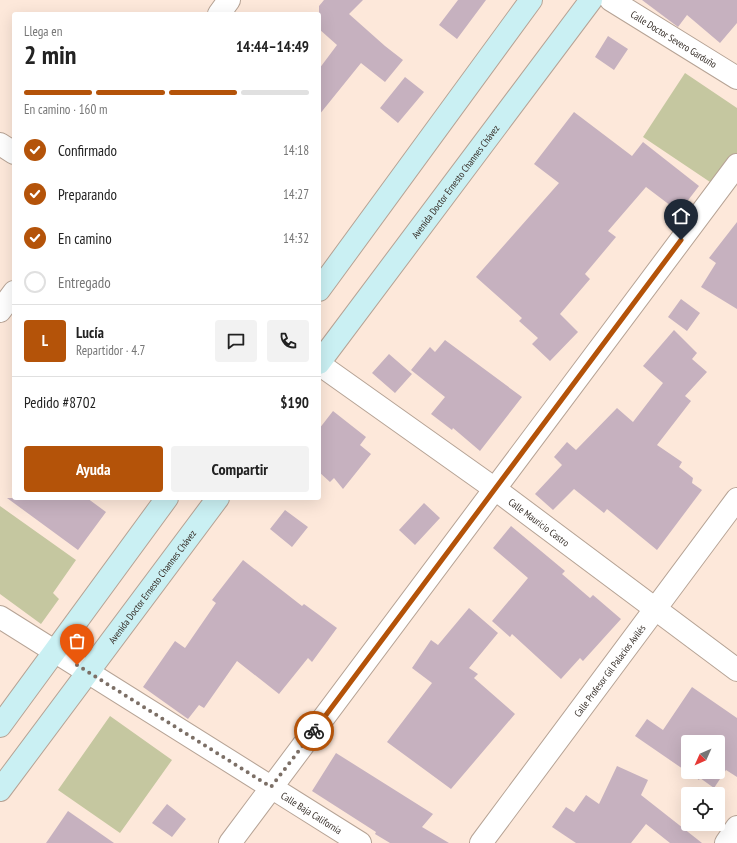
<!DOCTYPE html>
<html lang="es">
<meta charset="utf-8">
<style>
body{margin:0;font-family:"PT Sans Narrow",sans-serif;background:#f2f2f2;color:#222;height:100vh;display:flex;flex-direction:column;font-size:15px;white-space:nowrap}
*{box-sizing:border-box;margin:0}
p{font-size:13px;color:#767676}
.icon{flex:none;width:22px;height:22px;fill:none;stroke:currentColor;stroke-width:2;stroke-linecap:round;stroke-linejoin:round}
.map{position:relative;flex:1;overflow:hidden}
.sheet{position:absolute;left:12px;top:12px;width:309px;height:488px;display:flex;flex-direction:column;background:#fff;border-radius:4px;box-shadow:0 4px 16px #0002}
.sheet>*{flex:none}
.needle{width:26px;rotate:225deg}
.buttons{position:absolute;left:681px;top:735px;display:grid;gap:8px}
.buttons a{display:grid;place-items:center;width:44px;height:44px;border-radius:4px;background:#fff;box-shadow:0 4px 16px #0002;font-size:20px}
.pin{position:absolute;display:grid;place-items:center;width:34px;height:34px;color:#fff;margin:-41px -17px;border-radius:50% 50% 50% 0;rotate:-45deg;box-shadow:0 0 4px #0007}
.pin .icon{rotate:45deg}
.courier{position:absolute;display:grid;place-items:center;width:40px;height:40px;margin:-20px;border:3px solid #b45309;border-radius:50%;background:#fff;color:#222;box-shadow:0 1px 5px #0007}
.summary em{font-style:normal;font-weight:600}
.summary div{display:flex;flex-direction:column-reverse}
.summary{display:flex;align-items:center;justify-content:space-between;height:68px;padding:0 12px}
h1{font-size:26px;font-weight:600;line-height:30px}
.bar{display:grid;grid-template-columns:repeat(4,1fr);gap:6px 4px;align-content:center;height:48px;padding:0 12px}
.bar i{height:5px;border-radius:3px;background:#e0e0e0}
.bar .selected{background:#b45309}
.bar p{grid-column:span 4}
.line{display:flex;align-items:center;gap:10px;padding:0 12px;border-top:1px solid #e0e0e0}
.line div{flex:1}
.round{display:grid;place-items:center;flex:none;width:42px;height:42px;border-radius:4px;background:#f2f2f2}
ol{padding:0 12px;list-style:none}
li{display:flex;align-items:center;gap:12px;height:44px}
li p{margin-inline-start:auto}
li .icon{padding:4px;border-radius:50%;background:#b45309;color:#fff;stroke-width:4}
li:last-child{color:#767676}
li i{width:22px;height:22px;border:2px solid #e0e0e0;border-radius:50%}
.primary-button{display:flex;gap:8px;margin-top:auto;padding:8px 12px}
.primary-button a{flex:1;height:46px;border-radius:4px;background:#b45309;color:#fff;font-size:16px;font-weight:600;line-height:46px;text-align:center}
.primary-button a+a{background:#f2f2f2;color:#222}
.map>svg:first-child{display:block}
.green{fill:#c5c7a0}
.building{fill:#c6b1bf;fill-rule:evenodd}
.lines{fill:none;stroke-linecap:round;stroke-linejoin:round}
.street-casing{stroke:#b6a395;stroke-width:24}
.secondary-casing{stroke:#b6a395;stroke-width:24}
.street{stroke:#fff;stroke-width:22}
.secondary{stroke:#caf0f3;stroke-width:22}
.done{stroke:#7c6f66;stroke-width:4;stroke-dasharray:0 7.2}
.route{stroke:#b45309;stroke-width:5}
.labels{text-anchor:middle;dominant-baseline:central;stroke-width:3;stroke-linejoin:round;paint-order:stroke}
.street-label{font-size:10px;fill:#362e28;stroke:#fff}
</style>
<div class="map">
<svg width="737" height="843" viewBox="0 0 737 843">
<rect width="100%" height="100%" fill="#fde8da"/>
<path class="green" d="M685,73L737,108V155L716,186L643,137Z
M0,506L76,560L53,593L59,599L41,624L0,594Z
M110,716L172,760L120,833L58,790Z"/>
<path class="building" d="M324,0H363L349,14L385,46L403,60L385,82L361,63L319,115V69L337,45L319,29V6Z
M458,0H486L457,39L439,25Z
M642,0H737V23L720,43L687,15L678,27Z
M608,36L628,49L614,70L595,57Z
M405,77L424,92L398,123L380,108Z
M574,112L632,156L643,142L699,186L679,212L646,187L608,231L616,237L585,274L590,279L560,314L578,332L550,361L532,344L538,338L519,321L522,318L476,277L559,183L534,164Z
M737,222V309L701,287L716,263L709,258Z
M681,299L700,313L687,331L668,317Z
M674,330L697,353L692,359L707,372L685,396L691,401L657,445L682,462L679,467L693,478L692,483L702,490L657,550L607,509L604,513L574,489L553,510L535,494L562,465L554,457L567,442L576,450L617,408L633,422L663,383L643,366Z
M445,340L522,397L480,451L453,428L452,430L431,414L445,397L411,370L430,347L435,352Z
M389,354L412,374L395,393L372,373Z
M333,411L366,437L360,445L371,454L343,489L334,478L330,482L319,472V429Z
M7,498H87L106,512L78,550Z
M424,503L440,518L415,545L399,530Z
M285,510L308,527L292,547L270,529Z
M511,526L565,571L562,574L590,598L593,595L621,619L583,661L580,658L561,679L512,634L510,637L492,621L528,578L493,548Z
M243,560L302,606L304,604L337,628L312,662L308,658L279,694L237,661L204,708L199,705L188,719L143,687L175,641L185,648L216,603L212,600Z
M469,608L498,633L469,668L478,674L474,678L515,714L451,789L387,742L432,683L412,668L431,640L438,645Z
M692,687L737,718V777L726,770L714,788L700,778L699,780L635,736L647,719L663,730ZM688,742H718V772H688Z
M336,753L433,814L422,827L449,843H390L375,834L376,832L312,791Z
M617,766L648,780L641,795L702,843H670L646,824L631,843H576L552,827L566,807L574,812L586,795L599,804Z
M167,804L186,819L172,837L152,823Z
M68,811L114,843H46Z"/>
<g class="lines">
<g class="street-casing">
<g id="street">
<path id="s1" d="M611,0L737,78"/>
<path d="M219,14L229,0"/>
<path d="M0,144L14,153"/>
<path d="M0,311L14,292"/>
<path id="s2" d="M319,364L495,489L737,670"/>
<path id="s3" d="M0,617L360,843"/>
<path d="M230,843L737,165"/>
<path id="s4" d="M481,843L737,499"/>
<path d="M726,843L737,827"/>
</g>
</g>
<g class="secondary-casing">
<g id="secondary">
<path d="M319,290L531,0"/>
<path id="s5" d="M319,363L591,0"/>
<path d="M0,726L167,498"/>
<path id="s6" d="M0,790L218,498"/>
</g>
</g>
<use href="#street" class="street"/>
<use href="#secondary" class="secondary"/>
</g>
<g class="lines">
<path class="done" d="M77,665L271,787L314,731"/>
<path class="route" d="M314,731L681,240"/>
</g>
<g class="labels">
<g class="street-label">
<text stroke="none"><textPath href="#s1" startOffset="74">Calle Doctor Severo Garduño</textPath></text>
<text stroke="none"><textPath href="#s5" startOffset="227">Avenida Doctor Ernesto Channes Chávez</textPath></text>
<text stroke="none"><textPath href="#s2" startOffset="271">Calle Mauricio Castro</textPath></text>
<text stroke="none"><textPath href="#s6" startOffset="254">Avenida Doctor Ernesto Channes Chávez</textPath></text>
<text stroke="none"><textPath href="#s4" startOffset="215">Calle Profesor Gil Palacios Avilés</textPath></text>
<text stroke="none"><textPath href="#s3" startOffset="368">Calle Baja California</textPath></text>
</g>
</g>
</svg>
<div class="buttons">
<a><svg class="needle" viewBox="-14 -14 28 28"><path d="M0-13l5 13h-10z" fill="#e53935"/><path d="M0 13l5-13h-10z" fill="#767676"/></svg></a>
<a><svg class="icon" aria-label="locate" viewBox="0 0 24 24"><circle cx="12" cy="12" r="6"/><path d="M12 2v4M12 18v4M2 12h4M18 12h4"/></svg></a>
</div>
<div class="pin" style="left:77px;top:665px;background:#ea580c"><svg class="icon" aria-label="bag" viewBox="0 0 24 24"><path d="M5 8h14l-1 12H6zM9 8a3 3 0 0 1 6 0"/></svg></div>
<div class="pin" style="left:681px;top:240px;background:#1f2937"><svg class="icon" aria-label="home" viewBox="0 0 24 24"><path d="M3 11l9-7 9 7M6 9v11h12V9"/></svg></div>
<div class="courier" style="left:314px;top:731px"><svg class="icon" aria-label="bike" viewBox="0 0 24 24"><circle cx="6" cy="16" r="4"/><circle cx="18" cy="16" r="4"/><path d="M6 16l4-8h5l3 8M10 8l3 8H6M13 5h3"/></svg></div>
<section class="sheet">
<div class="summary"><div><h1>2 min</h1><p>Llega en</p></div><em>14:44–14:49</em></div>
<div class="bar"><i class="selected"></i><i class="selected"></i><i class="selected"></i><i></i><p>En camino · 160 m</p></div>
<ol>
<li><svg class="icon" aria-label="check" viewBox="0 0 24 24"><path d="M5 12l5 5 9-10"/></svg>Confirmado<p>14:18</p></li>
<li><svg class="icon" aria-label="check" viewBox="0 0 24 24"><path d="M5 12l5 5 9-10"/></svg>Preparando<p>14:27</p></li>
<li><svg class="icon" aria-label="check" viewBox="0 0 24 24"><path d="M5 12l5 5 9-10"/></svg>En camino<p>14:32</p></li>
<li><i></i>Entregado</li>
</ol>
<div class="line" style="height:72px"><b class="round" style="background:#b45309;color:#fff">L</b><div><b>Lucía</b><p>Repartidor · 4.7</p></div><a class="round"><svg class="icon" aria-label="chat" viewBox="0 0 24 24"><path d="M4 5h16v11H9l-5 4z"/></svg></a><a class="round"><svg class="icon" aria-label="phone" viewBox="0 0 24 24"><path d="M5 4h4l2 5-3 2q2 4 5 5l2-3 5 2v4C11 20 4 13 5 4z"/></svg></a></div>
<div class="line" style="height:52px"><div>Pedido #8702</div><b>$190</b></div>
<div class="primary-button"><a>Ayuda</a><a>Compartir</a></div>
</section>
</div>
